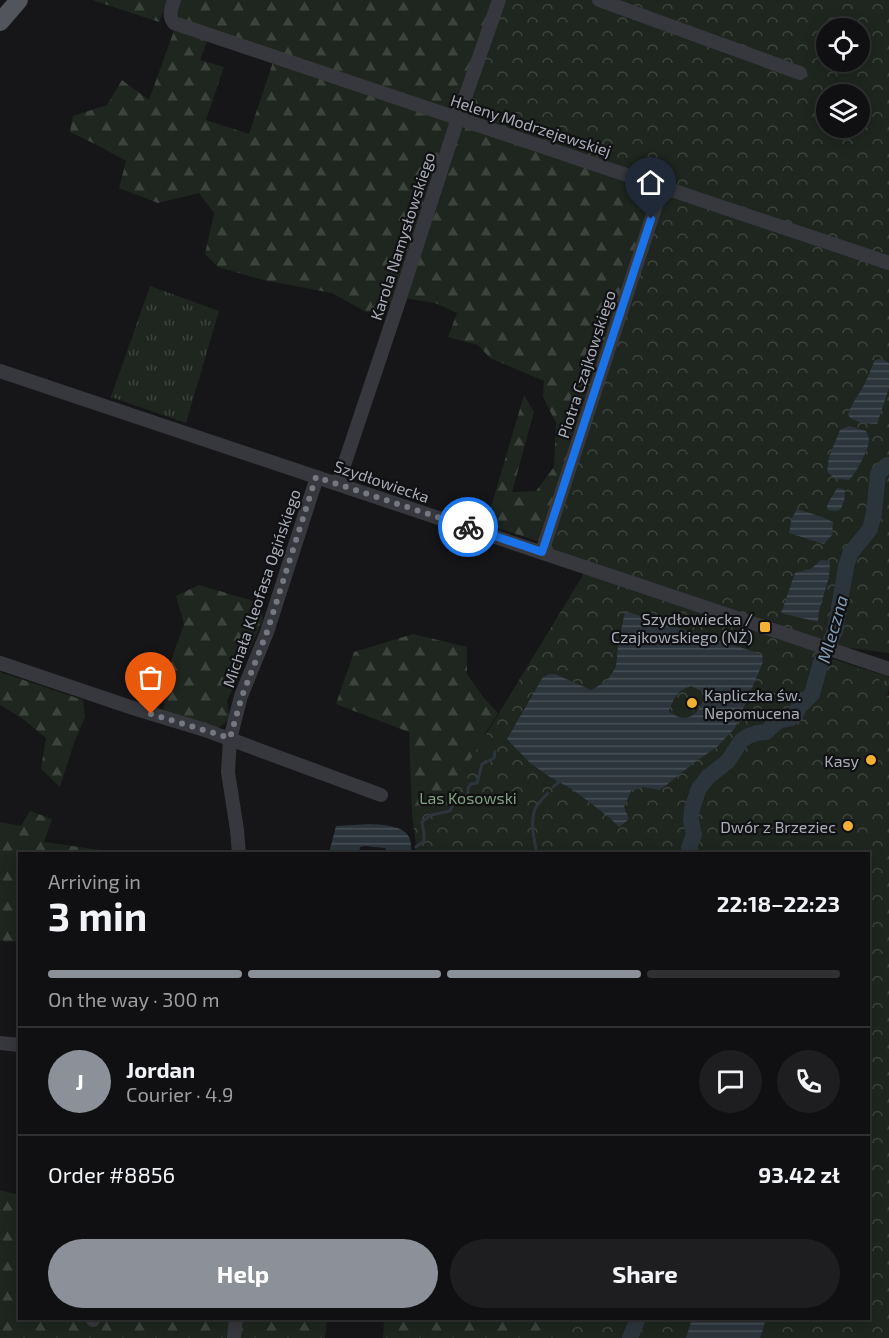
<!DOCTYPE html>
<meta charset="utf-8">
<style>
body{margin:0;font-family:"Exo 2",sans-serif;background:#1e1e20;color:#f1f3f6;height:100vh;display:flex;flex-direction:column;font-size:22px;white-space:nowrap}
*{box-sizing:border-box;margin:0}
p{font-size:20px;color:#9c9d9f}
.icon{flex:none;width:33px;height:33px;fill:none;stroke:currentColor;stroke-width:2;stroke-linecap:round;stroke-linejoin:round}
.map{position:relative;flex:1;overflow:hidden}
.panel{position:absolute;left:18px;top:852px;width:852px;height:468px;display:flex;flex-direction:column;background:#101012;border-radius:0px;box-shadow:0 3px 15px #0003,0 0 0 2px #303032}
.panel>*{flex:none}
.buttons{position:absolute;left:816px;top:18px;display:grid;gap:12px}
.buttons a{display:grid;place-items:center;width:54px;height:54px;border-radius:50%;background:#101012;box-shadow:0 3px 15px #0003,0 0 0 2px #303032;font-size:30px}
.pin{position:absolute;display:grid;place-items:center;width:51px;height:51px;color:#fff;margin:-62px -26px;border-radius:50% 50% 50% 0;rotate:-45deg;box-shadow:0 0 6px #0007}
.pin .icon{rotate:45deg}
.courier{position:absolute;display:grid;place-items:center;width:60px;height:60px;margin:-30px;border:4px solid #1a73e8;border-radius:50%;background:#fff;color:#222;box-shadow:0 2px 8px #0007}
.headline em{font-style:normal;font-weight:700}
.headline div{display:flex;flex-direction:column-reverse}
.headline{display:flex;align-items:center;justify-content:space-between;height:102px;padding:0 30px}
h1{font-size:39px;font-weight:700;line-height:45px}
.bar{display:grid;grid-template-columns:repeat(4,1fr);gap:9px 6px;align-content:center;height:72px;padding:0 30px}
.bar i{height:8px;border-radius:4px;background:#303032}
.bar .selected{background:#8c9099}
.bar p{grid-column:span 4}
.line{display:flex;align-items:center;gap:15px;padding:0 30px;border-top:2px solid #303032}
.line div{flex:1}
.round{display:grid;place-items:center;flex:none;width:63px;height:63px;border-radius:32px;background:#1e1e20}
.action{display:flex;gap:12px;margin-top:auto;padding:12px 30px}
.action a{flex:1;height:69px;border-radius:36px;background:#8c9099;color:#fff;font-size:24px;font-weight:700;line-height:69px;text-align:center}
.action a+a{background:#1e1e20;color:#f1f3f6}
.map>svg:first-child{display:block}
.grass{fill:url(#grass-tufts)}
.forest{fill:url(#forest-firs)}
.park{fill:url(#park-crowns);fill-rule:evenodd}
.water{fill:url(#water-rules);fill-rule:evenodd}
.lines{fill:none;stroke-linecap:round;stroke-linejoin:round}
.stream{stroke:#2c353c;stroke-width:3}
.river{stroke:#2c353c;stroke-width:16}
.minor{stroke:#37383d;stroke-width:14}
.major{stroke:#53555c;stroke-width:18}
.done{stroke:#757880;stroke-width:6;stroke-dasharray:0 10.8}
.route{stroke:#1a73e8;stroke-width:8}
.poi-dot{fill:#f2b134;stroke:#111113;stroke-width:2}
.labels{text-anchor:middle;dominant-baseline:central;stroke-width:4.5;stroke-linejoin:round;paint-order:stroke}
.street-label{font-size:16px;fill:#a8adb8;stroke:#111113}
.poi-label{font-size:16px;fill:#a8adb8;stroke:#111113;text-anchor:end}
.park-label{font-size:16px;fill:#7fa381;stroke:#111113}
.water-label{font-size:18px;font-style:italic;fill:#7f9bb3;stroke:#111113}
</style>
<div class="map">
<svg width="889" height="1338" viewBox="0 0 889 1338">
<defs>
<pattern id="grass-tufts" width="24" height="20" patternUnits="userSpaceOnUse" patternTransform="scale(1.5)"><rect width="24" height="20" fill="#1e261f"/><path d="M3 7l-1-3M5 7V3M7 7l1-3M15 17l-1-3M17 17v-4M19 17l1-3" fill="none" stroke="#3c433d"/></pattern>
<pattern id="forest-firs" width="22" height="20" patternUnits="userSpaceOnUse" patternTransform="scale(1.5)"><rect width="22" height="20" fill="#1e261f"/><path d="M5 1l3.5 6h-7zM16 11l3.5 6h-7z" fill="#3c433d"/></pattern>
<pattern id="park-crowns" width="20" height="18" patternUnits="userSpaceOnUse" patternTransform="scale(1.5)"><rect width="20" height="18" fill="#1e261f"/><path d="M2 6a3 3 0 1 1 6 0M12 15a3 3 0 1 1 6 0" fill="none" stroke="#3c433d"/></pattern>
<pattern id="water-rules" width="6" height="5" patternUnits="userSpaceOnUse" patternTransform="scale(1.5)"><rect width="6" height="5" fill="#2c353c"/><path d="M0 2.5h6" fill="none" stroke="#485056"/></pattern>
</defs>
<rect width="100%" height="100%" fill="#161618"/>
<path class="grass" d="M150,286L219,311L186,423L111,397Z
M833,659L889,677V689L887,695L880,693L831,662Z"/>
<path class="forest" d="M92,0H167L159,22Z
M178,0H496L456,112L182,21L175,10Z
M175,28L208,39L200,60L224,67L206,120L249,134L273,62L454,121L397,297L385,312H366L332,293L263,280L218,267L205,254L214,213L199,193L158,203L119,188L126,161L97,145L70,132L73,116L107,105L122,80L149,100Z
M460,123L657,189L540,542L486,524L524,395L534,412L512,492L536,491L554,467L556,423L543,397L544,381L490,358L478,345L448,337L457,313L435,303L404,298Z
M199,585L250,600L261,606L263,620L227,701L230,719L217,729L171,714L163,709L170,684L171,661L184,624L176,596Z
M413,634L467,647V674L483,697L498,713L485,734V736L567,805L412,814L409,732L336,704L354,652Z
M0,672L83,700L85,717L74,743L60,787L41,769L46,738L23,719L0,705Z
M30,811L52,819L44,842L122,853L20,854L19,941L8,942L0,940V822L21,826Z
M0,1190L19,1195L20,1318L327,1319L325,1338H0Z
M376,1319H679L673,1338H383L384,1320Z"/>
<path class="park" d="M504,0H889V653L835,646L829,660L879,676L880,692L889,696V1338H554L561,1319L868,1318V854L417,853L412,814L447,796L482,741L586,570L543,555L667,187L467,118L466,113ZM826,28H860V62H826ZM826,94H860V128H826Z"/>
<path class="water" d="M882,359L889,363V388L877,424L862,423L850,418L848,414C852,404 855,400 860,392C865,385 871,369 875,360Z
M849,426L866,431C867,434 869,437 869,440C868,451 856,473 849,480L836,479L827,472L829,457L840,430Z
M837,488L844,489C846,497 844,502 840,510L835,511L828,510L827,505Z
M797,509L822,517L833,522L832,535L824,544L789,533L792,518Z
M821,560L830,561L829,577L819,611L818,622L781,613L795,573L812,568Z
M625,611L755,652L762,656L763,662L735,728L717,747L695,762L660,790L643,787L631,791L624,807L629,819L619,827L611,819L588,801L570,788L550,777L530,763L507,739L543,677L549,674H555L591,690L607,681L616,667L618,647ZM691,686L701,691L704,698C698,716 685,725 669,711C674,697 677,691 691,686Z
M370,824C382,825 405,825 410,839C411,843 411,849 412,853H388L385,848L365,846L360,847L359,853H329L336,826Z
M692,1319L693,1318L766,1319L760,1338H686Z"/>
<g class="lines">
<path class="stream" d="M553,787L559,782
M416,847L424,841V834L422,822L431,815L450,811L457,797L468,795V788L471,784L477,783L482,764L494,758L495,752
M537,854C534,840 530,822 535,809C538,803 544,797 548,793"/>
<path class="river" d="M692,854L689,848L694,835L691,820L692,809L699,788L708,777L728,761L741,741L748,736L757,733L766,732L778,721L791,718L796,714L798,708L812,694L821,662L835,631L846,567L850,554L870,529L874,513L878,474L887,465H889
M630,1338L638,1318"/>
<path class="minor" d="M174,0C171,9 168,15 174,23L889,263
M599,0L800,73
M0,371L889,669
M338,483L399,301L458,118L499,0
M542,552L662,187
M0,663L133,708L205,730L381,795
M239,854L237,830L228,772L230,739L241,696L267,632L317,477
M0,1043L20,1045
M93,1320V1318
M234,1338L236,1318"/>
<path class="major" d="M0,22L19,0"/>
</g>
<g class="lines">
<path class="done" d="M151,714L230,738L242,696L267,632L316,477L468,527"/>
<path class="route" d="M468,527L542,552L651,219"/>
</g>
<g class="poi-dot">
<rect x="759" y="621" width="12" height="12" rx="3"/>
<circle cx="692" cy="703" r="6"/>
<circle cx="871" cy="760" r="6"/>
<circle cx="848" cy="826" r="6"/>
</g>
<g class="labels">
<g class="street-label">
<text transform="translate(531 125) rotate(18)">Heleny Modrzejewskiej</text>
<text transform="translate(402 236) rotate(-72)">Karola Namysłowskiego</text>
<text transform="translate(586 364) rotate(-72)">Piotra Czajkowskiego</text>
<text transform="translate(382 481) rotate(19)">Szydłowiecka</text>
<text transform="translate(261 588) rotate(-71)">Michała Kleofasa Ogińskiego</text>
</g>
<g class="poi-label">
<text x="753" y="618">Szydłowiecka /<tspan x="753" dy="18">Czajkowskiego (NŻ)</tspan></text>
<text x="704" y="694" text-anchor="start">Kapliczka św.<tspan x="704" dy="18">Nepomucena</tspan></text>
<text x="859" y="760">Kasy</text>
<text x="836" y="826">Dwór z Brzeziec</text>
</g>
<g class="park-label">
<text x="468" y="797">Las Kosowski</text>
</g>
<g class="water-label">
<text transform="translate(832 629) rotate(-74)">Mleczna</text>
</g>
</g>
</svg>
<div class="buttons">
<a><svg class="icon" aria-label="locate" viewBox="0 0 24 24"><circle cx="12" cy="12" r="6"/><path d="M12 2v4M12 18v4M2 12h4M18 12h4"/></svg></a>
<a><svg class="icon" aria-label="layers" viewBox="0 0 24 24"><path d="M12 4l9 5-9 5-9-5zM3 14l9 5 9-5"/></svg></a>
</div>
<div class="pin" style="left:151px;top:714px;background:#ea580c"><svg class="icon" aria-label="bag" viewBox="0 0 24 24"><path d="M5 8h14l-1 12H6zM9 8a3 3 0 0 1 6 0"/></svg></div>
<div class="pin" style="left:651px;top:219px;background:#1f2937"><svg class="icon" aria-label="home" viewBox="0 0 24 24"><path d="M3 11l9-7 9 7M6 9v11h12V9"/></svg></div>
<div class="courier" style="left:468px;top:527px"><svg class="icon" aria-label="bike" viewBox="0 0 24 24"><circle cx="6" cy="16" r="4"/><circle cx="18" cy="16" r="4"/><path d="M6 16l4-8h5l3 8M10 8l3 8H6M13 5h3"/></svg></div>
<section class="panel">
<div class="headline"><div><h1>3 min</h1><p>Arriving in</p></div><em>22:18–22:23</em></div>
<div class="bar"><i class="selected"></i><i class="selected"></i><i class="selected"></i><i></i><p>On the way · 300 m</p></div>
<div class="line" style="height:108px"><b class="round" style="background:#8c9099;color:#fff">J</b><div><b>Jordan</b><p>Courier · 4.9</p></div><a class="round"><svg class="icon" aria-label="chat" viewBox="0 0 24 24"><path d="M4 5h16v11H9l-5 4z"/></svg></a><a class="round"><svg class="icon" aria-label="phone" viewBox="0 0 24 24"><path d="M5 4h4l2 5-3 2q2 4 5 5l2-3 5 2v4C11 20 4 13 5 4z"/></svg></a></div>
<div class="line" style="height:78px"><div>Order #8856</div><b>93.42 zł</b></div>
<div class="action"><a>Help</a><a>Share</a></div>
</section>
</div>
